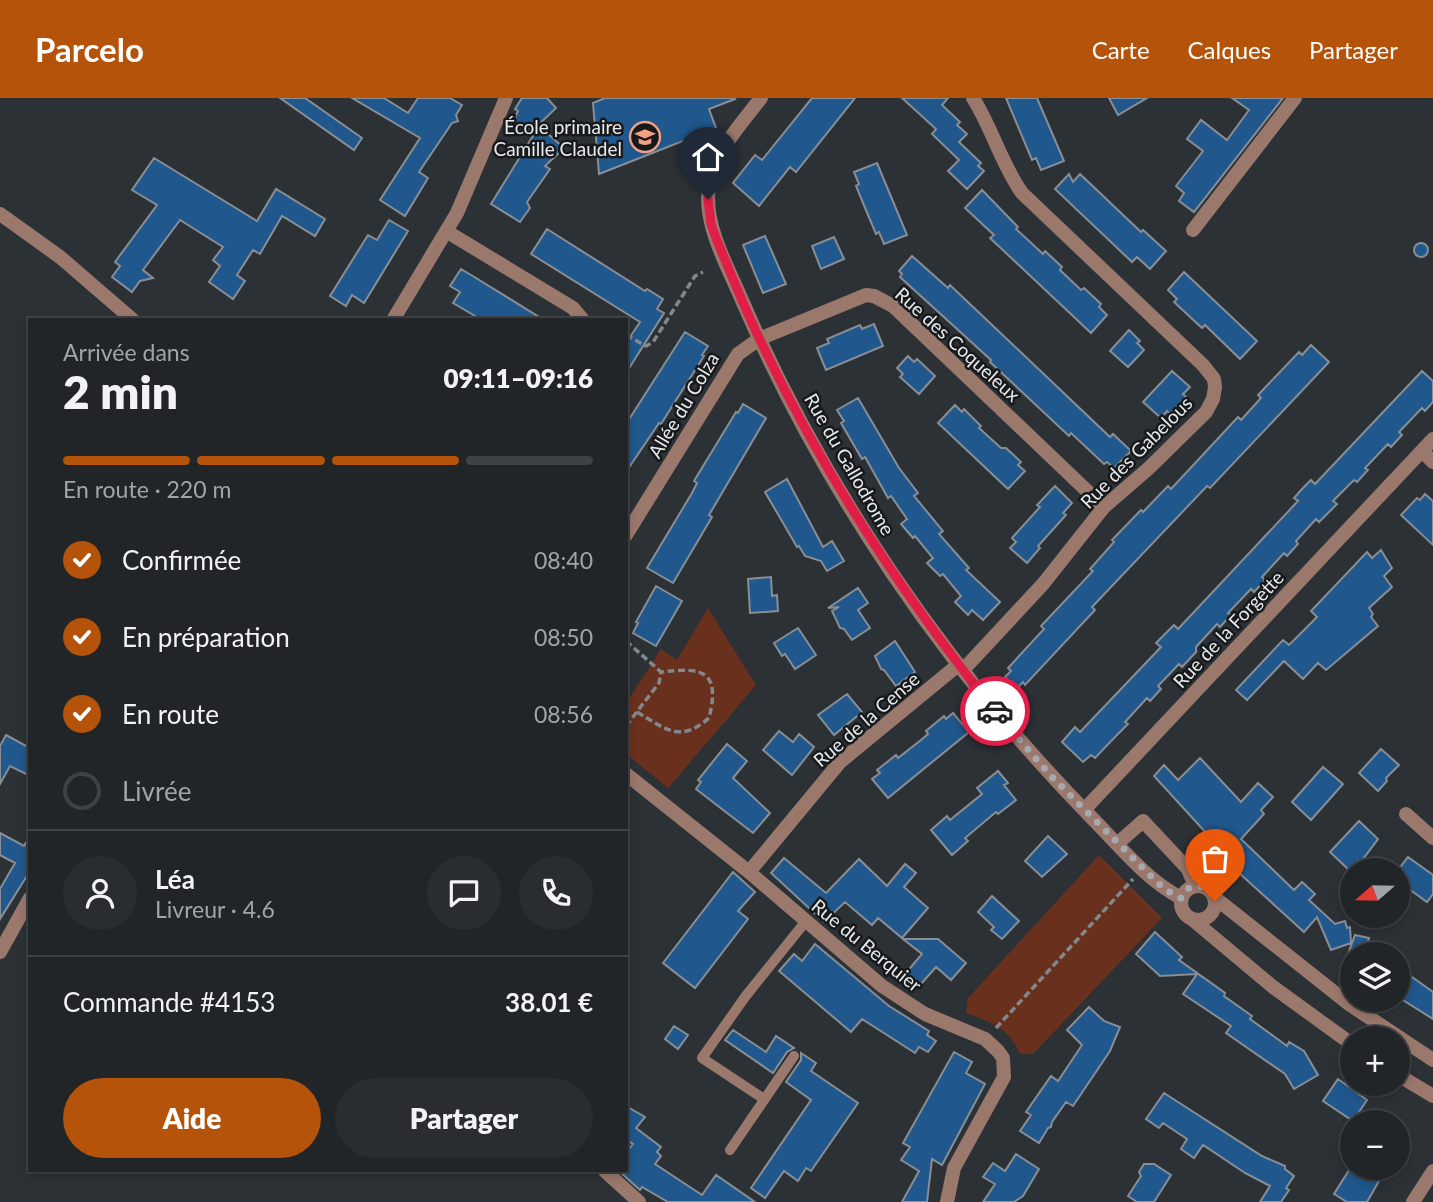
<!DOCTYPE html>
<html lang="fr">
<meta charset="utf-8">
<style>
body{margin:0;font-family:Lato,sans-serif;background:#292d30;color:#f1f3f6;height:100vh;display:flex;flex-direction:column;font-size:26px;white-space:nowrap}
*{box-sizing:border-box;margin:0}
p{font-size:23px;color:#a2a5a8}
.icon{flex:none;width:38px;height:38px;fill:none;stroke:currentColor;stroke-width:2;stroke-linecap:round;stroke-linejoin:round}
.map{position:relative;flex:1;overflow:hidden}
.details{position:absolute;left:28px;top:220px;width:600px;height:854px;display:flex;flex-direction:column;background:#212528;border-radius:0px;box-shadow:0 4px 10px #0003,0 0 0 2px #3e4245}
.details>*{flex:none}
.needle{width:46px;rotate:250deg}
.buttons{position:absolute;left:1340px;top:760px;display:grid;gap:14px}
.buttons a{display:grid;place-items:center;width:70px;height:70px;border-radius:50%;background:#212528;box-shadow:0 4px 10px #0003,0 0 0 2px #3e4245;font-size:35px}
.pin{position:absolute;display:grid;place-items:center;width:60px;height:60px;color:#fff;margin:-72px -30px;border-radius:50% 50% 50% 0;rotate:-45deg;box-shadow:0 0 7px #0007}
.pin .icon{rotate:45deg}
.courier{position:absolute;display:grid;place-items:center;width:70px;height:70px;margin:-35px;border:5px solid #e11d48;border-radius:50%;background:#fff;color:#222;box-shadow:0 2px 9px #0007}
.summary em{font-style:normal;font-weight:800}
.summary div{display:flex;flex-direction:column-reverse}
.summary{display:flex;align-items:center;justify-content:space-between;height:119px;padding:0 35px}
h1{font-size:46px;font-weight:800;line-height:52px}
.bar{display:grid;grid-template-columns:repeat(4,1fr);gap:10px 7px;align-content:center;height:84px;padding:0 35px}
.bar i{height:9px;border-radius:5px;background:#3e4245}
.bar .selected{background:#b45309}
.bar p{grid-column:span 4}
.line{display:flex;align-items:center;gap:18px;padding:0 35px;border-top:2px solid #3e4245}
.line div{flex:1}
.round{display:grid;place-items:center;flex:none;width:74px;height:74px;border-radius:37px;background:#292d30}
ol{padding:0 35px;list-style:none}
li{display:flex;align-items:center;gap:21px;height:77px}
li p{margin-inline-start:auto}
li .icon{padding:7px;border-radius:50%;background:#b45309;color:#fff;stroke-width:4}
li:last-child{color:#a2a5a8}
li i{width:38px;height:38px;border:4px solid #3e4245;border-radius:50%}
.primary-button{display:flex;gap:14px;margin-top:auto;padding:14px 35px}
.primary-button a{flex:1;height:80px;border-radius:42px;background:#b45309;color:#fff;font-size:28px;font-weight:800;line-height:80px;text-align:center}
.primary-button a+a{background:#292d30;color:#f1f3f6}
header{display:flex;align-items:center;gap:42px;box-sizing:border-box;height:98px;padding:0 35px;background:#b45309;color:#fff}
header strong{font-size:33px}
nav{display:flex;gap:38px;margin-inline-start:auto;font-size:24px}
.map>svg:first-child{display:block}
.green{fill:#69301d}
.building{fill:#20588d;stroke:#888e94;stroke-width:2}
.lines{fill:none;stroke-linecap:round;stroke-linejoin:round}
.path{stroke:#84888c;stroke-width:3.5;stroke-dasharray:7 3.5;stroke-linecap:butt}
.service{stroke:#9b786c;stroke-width:10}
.minor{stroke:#9b786c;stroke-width:14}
.done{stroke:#a6a9ad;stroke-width:7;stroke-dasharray:0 12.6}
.route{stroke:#e11d48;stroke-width:9}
.labels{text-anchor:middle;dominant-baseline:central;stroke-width:5;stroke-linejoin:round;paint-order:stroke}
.poi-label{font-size:19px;fill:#e7eaed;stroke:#17191b;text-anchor:end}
.street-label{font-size:19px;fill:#e7eaed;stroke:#17191b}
</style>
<header>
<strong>Parcelo</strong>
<nav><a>Carte</a><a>Calques</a><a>Partager</a></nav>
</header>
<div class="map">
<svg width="1433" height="1104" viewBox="0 0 1433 1104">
<rect width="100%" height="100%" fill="#2c3136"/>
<path class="green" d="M708,510L756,587L668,690L627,657V604L661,551L677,562Z
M1099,757L1162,820L1033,956H1020C1009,930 991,924 966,915L968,900Z"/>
<path class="building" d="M280,0H305L362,40L354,52Z
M352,0H384L408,15L418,0H450L462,7L456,17L458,23L452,25L419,74L428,80L405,118L380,102L420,40Z
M522,0H547L556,10L532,33L513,24L518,13L515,11Z
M605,0H734L735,1L709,11L716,30L599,76L593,5Z
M812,0H855L796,74L790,69L759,108L733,85L755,57L762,62Z
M902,0H948L942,7L960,24L957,27L967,36L959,44L981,65L978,68L984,73L967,91L948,73L959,62L932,36L936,31Z
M1006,0H1037L1064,63L1041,72L1036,60L1032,62Z
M1109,0H1147L1118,17Z
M1232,0H1283L1194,114L1179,103L1184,95L1176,88L1203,53L1187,41L1201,22L1227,42L1249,12Z
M539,28L564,50L545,68L550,71L527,104L530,110L520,124L491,106Z
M154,60L257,123L276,91L325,121L315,138L282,118L260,156L253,152L237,177L245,183L233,201L209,184L220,168L213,162L223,149L180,122L143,172L153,180L140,183L132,194L112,179L120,168L115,164L157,107L132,92Z
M877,65L907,137L884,146L879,134L876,136L868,117L856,88L859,86L854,74Z
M1069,76L1073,84L1080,76L1141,134L1143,132L1166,153L1150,171L1137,159L1132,164L1055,91Z
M982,92L1018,129L1016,131L1043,156L1045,153L1062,169L1060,172L1081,192L1084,190L1101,206L1099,209L1107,217L1091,235L990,140L994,137L965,110Z
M389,122L408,133L364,205L352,197L346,208L330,198L368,137L377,142Z
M547,131L645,193L647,191L663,201L657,211L664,215L626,275V245L640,224L531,156Z
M765,138L786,186L763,195L743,147Z
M834,139L844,161L821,171L812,148Z
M1414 152a7 7 0 1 1 14 0a7 7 0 1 1-14 0Z
M912,158L948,190L950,187L1110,339L1113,336L1131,353L1114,370L1107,364L1104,366L1071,335L1069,338L990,264L991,262L900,179L902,176L899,173Z
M461,171L476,180L544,222H482L453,205L460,194L450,188Z
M1184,174L1257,243L1240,261L1205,227L1202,230L1174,204L1177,201L1168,192Z
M874,226L883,248L826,272L817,250L829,245L827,241L860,227L862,231Z
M1129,232L1140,243L1137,245L1144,252L1128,269L1110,253Z
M685,234L708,248L702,257L704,258L661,326L659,325L626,374V326Z
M1311,247L1329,264L1210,390L1207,388L1092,509L1095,512L1025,587L1023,584L1017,590L1005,579L1011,573L1008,570L1044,531L1041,528L1093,473L1090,471L1114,444L1112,442L1141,412L1143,414L1168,388L1171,391L1238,319L1241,322L1261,300L1258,297L1299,254L1302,257Z
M908,258L914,264L917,261L935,278L919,296L900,279L903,276L897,270Z
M1172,273L1190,289L1183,296L1186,299L1170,316L1167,313L1161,320L1143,304Z
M1422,273L1433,283V304L1425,313L1422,310L1399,334L1402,337L1391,349L1388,346L1365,370L1368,372L1357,384L1354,382L1333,403L1337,406L1319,424L1316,421L1296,443L1298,446L1287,458L1284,455L1262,479L1265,482L1254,494L1251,491L1228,515L1231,517L1220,529L1217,526L1196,549V554L1182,569L1179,566L1158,588L1161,591L1150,603L1147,600L1125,624L1128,626L1116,638L1095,660L1091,657L1083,664L1062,644L1075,629L1080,634L1161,549L1156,545L1174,527L1178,531L1298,403L1294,400L1302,391L1311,382L1315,386Z
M858,300L899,370L918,395L914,398L943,433L939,436L969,470L966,472L1000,504L983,522L972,512L968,517L955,504L961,498L943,476L940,478L927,465L933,460L915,438L913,440L901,426L907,421L891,398L888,400L865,359L862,361L841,325L844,323L837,312Z
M743,306L766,320L709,417L712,419L673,485L647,470L692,395L697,385L694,383L736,314L738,315Z
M955,307L962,314L964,311L981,328L979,330L1001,350H1006L1021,364L1018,367L1025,373L1008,391L938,325Z
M787,381L823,449L832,443L844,463L827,473L821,463L805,458L799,448L797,449L765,394Z
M1055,388L1072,405L1063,415L1066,417L1038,448L1040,450L1027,465L1010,450L1016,444L1012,440L1040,409L1037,407Z
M1425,396L1433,403V447L1401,417L1417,400L1420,402Z
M1381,452L1392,470L1384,478L1392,489L1369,510L1373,516L1371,519L1378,528L1326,572L1318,565L1303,581L1284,563L1247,602L1236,592L1283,542L1289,547L1317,519L1311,513L1367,454L1372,460Z
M771,479L772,498L777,497L778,513L750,515L748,481Z
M656,488L682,503L656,548L633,535L638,525L636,524Z
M858,490L868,505L858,512L870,530L852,542L844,531L840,530L832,513L839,509L828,510Z
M798,530L816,557L795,571L785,556L782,558L774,545Z
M895,543L915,574L896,588L884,572L881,571L875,558Z
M847,596L862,614L834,637L818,617Z
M953,615L969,634L888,700L872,681L880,675L877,672L896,657L898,660L921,642L928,636L926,633L944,618L946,621Z
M779,633L793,644L799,636L814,649L792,677L763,652Z
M6,637L30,650V678L10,668L0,686V648Z
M727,646L747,663L733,680L770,715L753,735L696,691L701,684L698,682Z
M1381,651L1399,667L1386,680L1387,683L1378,693L1359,675Z
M1200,660L1241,704L1258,685L1273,699L1261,712L1264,716L1241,741L1294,792L1302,784L1315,796L1309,802L1335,826L1345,823L1347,830L1350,829L1351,845L1331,852L1317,819L1304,834L1239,775L1241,773L1154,678L1164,667L1178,682Z
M1323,669L1343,686L1311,722L1292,704Z
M998,673L1008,685L1004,687L1016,702L998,716L996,714L965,740L968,743L952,757L931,732L947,718L950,722L982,696L977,690Z
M1359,723L1378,741L1360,765L1358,763L1349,772L1330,754Z
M0,735L24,748L30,738V773L0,821V791L15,765L0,757Z
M1048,738L1067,756L1042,779L1025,763Z
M1408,759L1433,777V796L1427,804L1398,783V772Z
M784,760L826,795L859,761L887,788L905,766L916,775L904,789L928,810L902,840L878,820L872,827L845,804L824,824L771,775Z
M733,774L755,794L738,813L748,821L695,890L663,865Z
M992,798L1019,823L1002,841L991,832L994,829L978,814Z
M1155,834L1182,859L1179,862L1225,895L1224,898L1252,918L1250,921L1287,948L1289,944L1304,953L1318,977L1294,991L1285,976L1226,935L1231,928L1183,896L1197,876L1160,878L1136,856Z
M1355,837L1369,840L1364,856H1348Z
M903,841H938L966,865L951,882L936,869L920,887L906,875L922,856Z
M815,846L889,908L929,933L927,937L936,943L928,954L919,949L915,955L862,921L851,934L779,873L794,856L802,863Z
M1398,869L1433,894V921L1398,899Z
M1089,909L1104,923L1120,929L1110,953L1073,1008L1066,1004L1052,1024L1051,1029L1048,1030L1039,1045L1020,1033L1031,1017L1026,1014L1051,978L1058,983L1082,947L1067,932Z
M674,928L688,937L678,951L665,941Z
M733,932L766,954L776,938L794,950L787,954L773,975L725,942Z
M954,954L972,964L966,975L985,986L942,1067L932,1061L927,1104H902L919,1073L901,1062L910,1049L903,1045Z
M801,955L816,965L811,973L858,1005L811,1073L806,1070L798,1083L784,1073L765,1100L751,1090L811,1002L786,984L801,962Z
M1338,981L1367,1002L1353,1023L1323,1003Z
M1164,995L1262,1058L1285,1068V1071L1294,1078L1286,1090L1289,1092L1281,1104H1260L1270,1088L1245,1075L1203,1047L1194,1060L1181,1051L1187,1041L1163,1025L1159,1030L1146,1021Z
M626,1008L645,1019L636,1030L661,1049L657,1054L661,1058L655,1066L702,1097L716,1077L755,1104H668L642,1089L640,1092L619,1073H626V1055L633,1046L626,1041Z
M1016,1056L1039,1071L1023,1098L1014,1104H983L995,1086L983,1079L993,1065L1005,1073Z
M1144,1066H1154L1171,1077L1154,1104H1137L1128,1098L1141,1078L1139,1074Z
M1351,1069H1387L1367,1104H1347L1334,1096Z"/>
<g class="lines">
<path class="path" d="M626,237L646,248L653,244L695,178L703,174
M626,543L661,574L659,585L626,628
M637,614C667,632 680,645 709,620C721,572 702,569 661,574
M996,930L1133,781"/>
<path class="service" d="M764,1001L702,960L745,899L806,823
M730,1052L794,958"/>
<path class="minor" d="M761,0C738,30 708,60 708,100C708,135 728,169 741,200C824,392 945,570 1091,719C1119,747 1146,782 1181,800
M0,116L60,159L133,222
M1193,132L1295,0
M446,133L573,210L583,222
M393,222L457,115L506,0
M1422,353L1433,364
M626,437L738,256L759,241L866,197L874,198L893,208L1104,409
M963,572L1043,486L1104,409L1149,370L1206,314L1213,301L1215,289L1214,281L1203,267L1022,95C1001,65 992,30 973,0
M626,676L749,774L882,888L925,916L985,941L998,953L1003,960L1004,979L954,1070L947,1104
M1084,712L1433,341
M1406,716L1433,740
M1117,746L1143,723L1188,771L1195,788
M749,774L840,664L958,567
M1181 805a17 17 0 1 1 34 0a17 17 0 1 1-34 0Z
M1214,799L1349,906L1433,962
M1193,822L1273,889L1353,947
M0,854L30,800
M1398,977L1433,998
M605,1073L639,1104
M1413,1104L1433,1073"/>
</g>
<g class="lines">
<path class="done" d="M995,613L1051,678L1164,791L1181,800L1189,790C1201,786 1211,790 1215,803"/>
<path class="route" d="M708,101L711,126L716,140C730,174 744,209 760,242C823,375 903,498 995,613"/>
</g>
<defs>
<g id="school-ring" transform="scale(1.575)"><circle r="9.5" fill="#17191b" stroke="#f39f83" stroke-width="1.5"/><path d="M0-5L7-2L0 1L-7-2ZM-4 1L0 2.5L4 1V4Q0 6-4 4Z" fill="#f39f83"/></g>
</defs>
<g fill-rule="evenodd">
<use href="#school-ring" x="645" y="39"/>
</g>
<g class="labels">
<g class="poi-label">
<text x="622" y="28">École primaire<tspan x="622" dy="22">Camille Claudel</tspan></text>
</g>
<g class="street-label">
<text transform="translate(958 246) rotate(42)">Rue des Coqueleux</text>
<text transform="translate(683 307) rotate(-59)">Allée du Colza</text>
<text transform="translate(1136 354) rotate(-45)">Rue des Gabelous</text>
<text transform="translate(850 366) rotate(60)">Rue du Gallodrome</text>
<text transform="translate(1228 531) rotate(-47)">Rue de la Forgette</text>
<text transform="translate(866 621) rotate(-41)">Rue de la Cense</text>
<text transform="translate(867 847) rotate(39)">Rue du Berquier</text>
</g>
</g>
</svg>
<div class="buttons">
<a><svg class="needle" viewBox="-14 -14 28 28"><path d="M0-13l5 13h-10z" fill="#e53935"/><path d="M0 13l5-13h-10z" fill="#a2a5a8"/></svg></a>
<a><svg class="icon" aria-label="layers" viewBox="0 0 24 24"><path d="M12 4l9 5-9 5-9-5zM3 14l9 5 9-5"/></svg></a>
<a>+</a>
<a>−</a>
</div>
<div class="pin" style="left:1215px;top:803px;background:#ea580c"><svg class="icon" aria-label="bag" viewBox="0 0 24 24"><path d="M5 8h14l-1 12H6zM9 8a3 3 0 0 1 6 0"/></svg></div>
<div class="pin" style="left:708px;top:101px;background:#1f2937"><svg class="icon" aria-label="home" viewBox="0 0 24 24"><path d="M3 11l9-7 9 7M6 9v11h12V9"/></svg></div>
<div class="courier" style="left:995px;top:613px"><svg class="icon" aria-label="car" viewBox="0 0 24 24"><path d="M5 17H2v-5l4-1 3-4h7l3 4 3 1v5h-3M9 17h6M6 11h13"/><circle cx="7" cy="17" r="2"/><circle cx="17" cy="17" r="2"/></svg></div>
<section class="details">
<div class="summary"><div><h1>2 min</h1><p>Arrivée dans</p></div><em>09:11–09:16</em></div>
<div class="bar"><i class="selected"></i><i class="selected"></i><i class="selected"></i><i></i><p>En route · 220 m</p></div>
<ol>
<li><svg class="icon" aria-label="check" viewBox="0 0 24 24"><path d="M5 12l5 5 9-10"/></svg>Confirmée<p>08:40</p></li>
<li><svg class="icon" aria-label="check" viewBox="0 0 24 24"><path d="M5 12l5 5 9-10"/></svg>En préparation<p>08:50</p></li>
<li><svg class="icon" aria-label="check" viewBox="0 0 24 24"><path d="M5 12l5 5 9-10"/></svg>En route<p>08:56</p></li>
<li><i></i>Livrée</li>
</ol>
<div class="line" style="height:126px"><a class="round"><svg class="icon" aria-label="person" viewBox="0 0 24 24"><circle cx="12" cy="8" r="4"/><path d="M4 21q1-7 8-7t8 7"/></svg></a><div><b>Léa</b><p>Livreur · 4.6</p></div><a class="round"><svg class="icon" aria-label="chat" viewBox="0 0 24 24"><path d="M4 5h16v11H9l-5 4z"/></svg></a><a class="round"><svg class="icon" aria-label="phone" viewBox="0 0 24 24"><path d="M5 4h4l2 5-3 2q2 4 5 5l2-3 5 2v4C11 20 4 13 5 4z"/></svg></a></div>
<div class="line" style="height:91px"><div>Commande #4153</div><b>38.01 €</b></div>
<div class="primary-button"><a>Aide</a><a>Partager</a></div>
</section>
</div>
